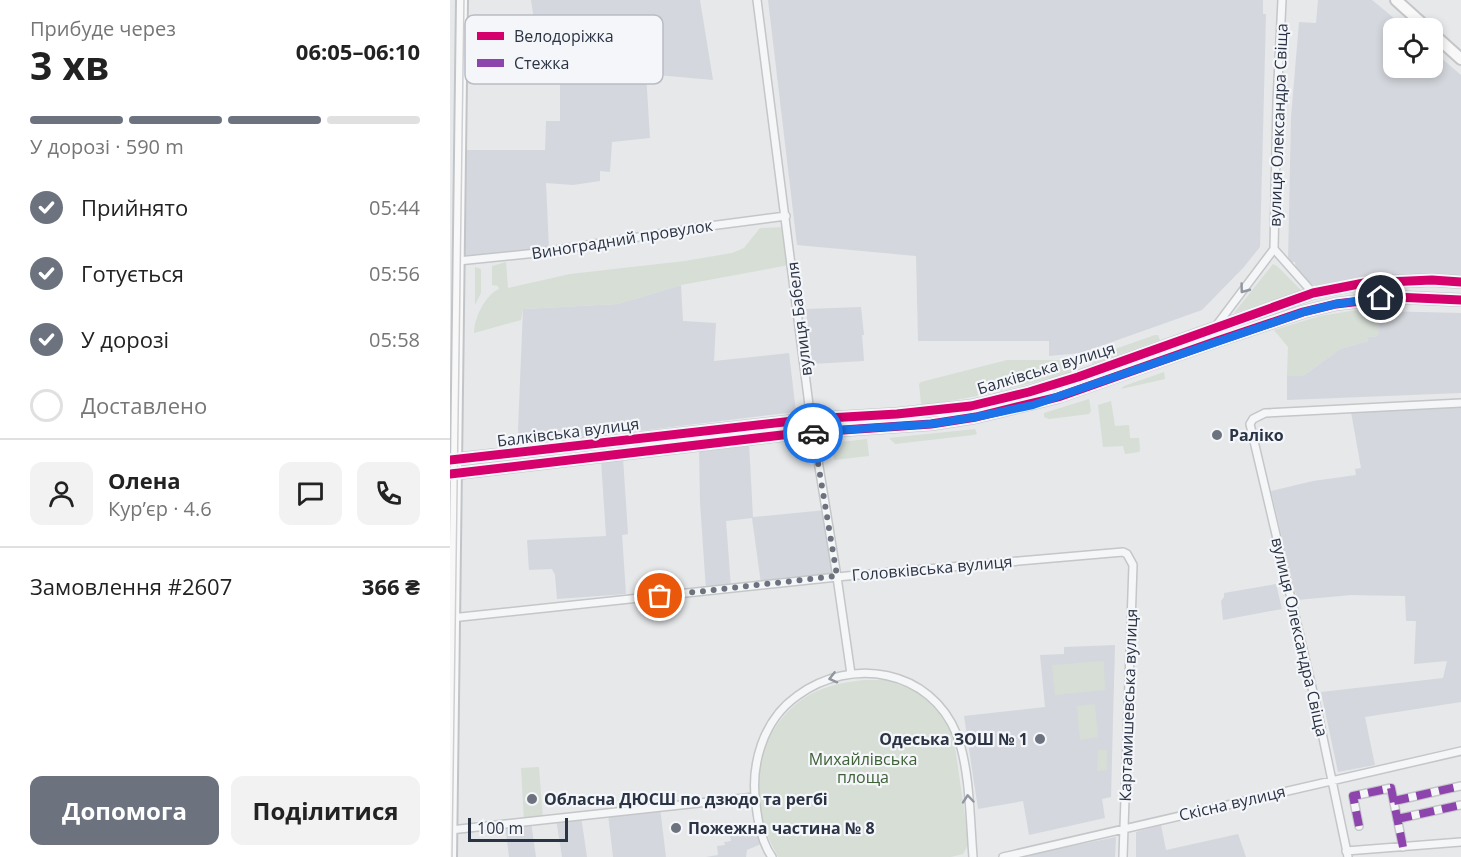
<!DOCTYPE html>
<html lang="uk">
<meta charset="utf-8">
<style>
body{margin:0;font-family:"Open Sans",sans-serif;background:#f2f2f2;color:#222;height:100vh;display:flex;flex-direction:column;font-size:22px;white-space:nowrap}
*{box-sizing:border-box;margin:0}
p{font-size:20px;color:#767676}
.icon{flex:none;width:33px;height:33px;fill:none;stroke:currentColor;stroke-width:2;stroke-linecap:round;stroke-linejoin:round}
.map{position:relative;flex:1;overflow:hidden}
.drawer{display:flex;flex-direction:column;background:#fff;width:450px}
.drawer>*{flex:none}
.controls{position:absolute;left:933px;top:18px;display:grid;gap:12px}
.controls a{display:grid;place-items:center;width:60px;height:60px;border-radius:12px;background:#fff;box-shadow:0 3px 9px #0003;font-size:30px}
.scale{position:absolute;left:18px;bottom:15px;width:100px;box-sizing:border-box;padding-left:6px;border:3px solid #2b3445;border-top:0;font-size:16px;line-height:21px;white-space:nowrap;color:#2b3445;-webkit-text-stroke:4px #f4f6f9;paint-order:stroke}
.pin{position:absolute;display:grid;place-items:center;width:51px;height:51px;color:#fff;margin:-26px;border:3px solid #fff;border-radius:50%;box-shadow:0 2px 6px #0007}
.courier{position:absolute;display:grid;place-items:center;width:60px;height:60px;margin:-30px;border:4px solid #1a73e8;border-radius:50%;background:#fff;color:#222;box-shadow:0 2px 8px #0007}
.headline em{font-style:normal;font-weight:700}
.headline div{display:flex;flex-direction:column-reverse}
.headline{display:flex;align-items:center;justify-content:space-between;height:102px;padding:0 30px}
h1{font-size:39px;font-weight:700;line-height:45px}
.bar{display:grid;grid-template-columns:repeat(4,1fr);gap:9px 6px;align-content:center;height:72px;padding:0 30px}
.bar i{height:8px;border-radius:4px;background:#e0e0e0}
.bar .on{background:#6c737f}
.bar p{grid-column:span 4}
.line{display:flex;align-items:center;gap:15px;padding:0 30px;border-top:2px solid #e0e0e0}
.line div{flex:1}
.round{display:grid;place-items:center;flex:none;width:63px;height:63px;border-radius:12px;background:#f2f2f2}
ol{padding:0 30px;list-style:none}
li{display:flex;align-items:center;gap:18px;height:66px}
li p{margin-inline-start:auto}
li .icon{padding:6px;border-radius:50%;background:#6c737f;color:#fff;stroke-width:4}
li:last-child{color:#767676}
li i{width:33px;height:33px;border:3px solid #e0e0e0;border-radius:50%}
.button{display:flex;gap:12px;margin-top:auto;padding:12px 30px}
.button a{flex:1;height:69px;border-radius:12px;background:#6c737f;color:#fff;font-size:24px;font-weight:700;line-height:69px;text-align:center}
.button a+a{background:#f2f2f2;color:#222}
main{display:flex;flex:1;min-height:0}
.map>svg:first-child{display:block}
.built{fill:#d4d7dd}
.green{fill:#d6ded6}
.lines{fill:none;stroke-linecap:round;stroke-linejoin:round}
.minor-casing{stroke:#c4c6c8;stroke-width:10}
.secondary-casing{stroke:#c4c6c8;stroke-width:14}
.primary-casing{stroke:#c2c5c8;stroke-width:14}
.minor{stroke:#f5f6f7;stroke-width:7}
.secondary{stroke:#f8f8f8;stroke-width:10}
.primary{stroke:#f8f8f8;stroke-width:10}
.tram{stroke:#cecfd2;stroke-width:1.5}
.quiet{stroke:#8e44ad;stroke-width:8;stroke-dasharray:15 8;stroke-linecap:butt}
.cycleway-casing{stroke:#f4f6f9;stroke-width:13}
.cycleway{stroke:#d6006c;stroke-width:9}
.oneway{stroke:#90959e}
.done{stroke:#6c737f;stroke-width:6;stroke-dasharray:0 10.8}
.route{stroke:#1a73e8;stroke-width:8}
.poi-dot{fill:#6c737f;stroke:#f4f6f9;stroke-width:2}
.labels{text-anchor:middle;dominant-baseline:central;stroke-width:4.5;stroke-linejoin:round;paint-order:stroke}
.street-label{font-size:16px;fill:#2b3445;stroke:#f4f6f9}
.poi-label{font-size:16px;font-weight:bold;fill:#2b3445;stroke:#f4f6f9;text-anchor:start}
.park-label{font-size:16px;fill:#3f6138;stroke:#f4f6f9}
.key{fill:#f4f6f9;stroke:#b8bcc3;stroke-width:1.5}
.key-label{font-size:16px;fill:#2b3445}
</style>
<main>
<section class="drawer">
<div class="headline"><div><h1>3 хв</h1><p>Прибуде через</p></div><em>06:05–06:10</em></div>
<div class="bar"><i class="on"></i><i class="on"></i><i class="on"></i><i></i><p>У дорозі · 590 m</p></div>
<ol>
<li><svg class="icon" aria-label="check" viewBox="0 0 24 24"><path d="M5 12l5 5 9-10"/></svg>Прийнято<p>05:44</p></li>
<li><svg class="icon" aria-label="check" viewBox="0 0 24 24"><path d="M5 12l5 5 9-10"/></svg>Готується<p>05:56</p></li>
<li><svg class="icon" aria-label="check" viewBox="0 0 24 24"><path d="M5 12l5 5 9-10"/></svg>У дорозі<p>05:58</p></li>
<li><i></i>Доставлено</li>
</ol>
<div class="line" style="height:108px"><a class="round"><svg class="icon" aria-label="person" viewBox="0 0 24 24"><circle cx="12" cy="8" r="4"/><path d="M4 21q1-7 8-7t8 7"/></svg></a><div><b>Олена</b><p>Кур’єр · 4.6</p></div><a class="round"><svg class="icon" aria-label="chat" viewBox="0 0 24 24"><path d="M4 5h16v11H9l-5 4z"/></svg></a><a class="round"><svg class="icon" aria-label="phone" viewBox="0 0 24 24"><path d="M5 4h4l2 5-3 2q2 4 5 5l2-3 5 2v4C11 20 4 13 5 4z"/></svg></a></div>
<div class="line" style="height:78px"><div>Замовлення #2607</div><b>366 ₴</b></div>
<div class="button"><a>Допомога</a><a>Поділитися</a></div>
</section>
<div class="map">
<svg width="1011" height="857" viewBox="0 0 1011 857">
<rect width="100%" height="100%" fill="#e6e8ea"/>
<path class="built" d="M81,0H250L263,80L196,74L200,138L162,142L160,172L150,171V181L123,185L96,183L99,250L10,260L12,150H95L96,121H110V75L92,73Z
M318,0H813V14H816L810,247L793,268L752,310L631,353L599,356V341H468L466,256L347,245Z
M868,0H922L956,28H944V68H982L983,51L1011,75V279L985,276H953L915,278L866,286L861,284L846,268L845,262H838L841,117L849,22L866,23Z
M231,285L233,321L266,323L264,361L339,353L346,412L156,435L70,452L68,429L73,309L168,304Z
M411,307L414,335H412L414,361L362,364L356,309Z
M929,311L1011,313V393L837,400V376H853L890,349L918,341L917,337L928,336Z
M1011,406V702L915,717L925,765L888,772L871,692L993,678L997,661L964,664L966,621H956L955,596L901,595L847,600L821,491L863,481L906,475L905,469L911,468L901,412Z
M299,443L303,517L376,510L387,576L311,584L302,518L276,521L281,587L256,590L250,503L249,447Z
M173,458L178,534L172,535L176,594L107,599L105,575L102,569L79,570L77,540L156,536L151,460Z
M826,584L832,609L773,620L771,601L774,597V593Z
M665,645L661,797L652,799L655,818L579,835L573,801L528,809L514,716L595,707L590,655L614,654V647Z
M210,808L216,857H163L158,814Z
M131,816L137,857H112L106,819Z
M81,822L86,857H59L55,825Z
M711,825L716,850L788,834L796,857H686V832Z
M307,833L311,844L297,850L296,857H256L268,855L267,846L275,845L274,842L281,841L280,836Z
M666,837L665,857H566Z"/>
<path class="green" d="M334,227L339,265L231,285L168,304L73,309L71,320L24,333C24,319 35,295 49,289L48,286L42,285V266L56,262L58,288L120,274L235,261L282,253L294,248L310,228Z
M823,264L827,266L852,291L784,313Z
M25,267L31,269V293L25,305Z
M907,310L929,311L928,336L917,337L918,341L890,349L853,376H837L838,347L824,330L870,316Z
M705,335H708L710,340L642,364L641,360L642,357Z
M557,360H620L623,361L626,368L624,371C574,386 526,398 474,405L471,403L469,384L471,382Z
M714,372L715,379L671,389L674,386Z
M639,399L641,411L639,414L599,419L594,417V413Z
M661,401L665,426L679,425L680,438H689L690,450L689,452L675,454L673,446L653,447L648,405Z
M525,429L527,434L523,435L445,444L439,438Z
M417,439L419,456L384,460L382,443Z
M654,661L655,690L605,695L602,665Z
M414,680H436L464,690L484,703L502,727L519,843L513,854L501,857H328L327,855C321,843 314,830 310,817C297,775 317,723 353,699C370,687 393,682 414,680Z
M645,704L648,737L630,740L627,706Z
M648,750H657V770L647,771Z
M89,767L93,820L74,821L71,768Z"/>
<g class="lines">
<g class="minor-casing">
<path id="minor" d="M307,0L359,405L387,577L401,674
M824,249L827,102L832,0
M824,249L863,293
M8,261L87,253L252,227L336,216
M766,326L824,249
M1,618L397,576L673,552L677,554L683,565L673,857
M944,801L1011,786
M947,819L1011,805
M909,826L903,796L941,788L953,847
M0,830L304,797
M896,851L1011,842
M322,857C312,843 308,823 306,805C300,765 313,720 347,696C401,656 481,669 507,735C520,769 520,820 523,857
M553,857L1011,751
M898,857L867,709L800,424L803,419L815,413L1011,403"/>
</g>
<g class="secondary-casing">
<path id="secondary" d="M946,0L977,28
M982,33L1011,59"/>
</g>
<g class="primary-casing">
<path id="primary" d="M0,460L361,419L447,414L521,406L579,392L628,377L863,293L914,283L982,280L1011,282
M0,474L349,433L481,424L526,417L608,397L767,341L853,312L886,304L945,297L1011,300
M1,857L12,0"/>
</g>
<use href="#minor" class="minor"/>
<use href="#secondary" class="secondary"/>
<use href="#primary" class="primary"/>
<path class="tram" d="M2,857L14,0"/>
<path class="quiet" d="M944,801L1011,786
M947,819L1011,805
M909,826L903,796L941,788L953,847"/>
<g class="cycleway-casing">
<path id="cycleway" d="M0,460L361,419L447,414L521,406L579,392L628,377L863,293L914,283L982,280L1011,282
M0,474L349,433L481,424L526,417L608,397L767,341L853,312L886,304L945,297L1011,300"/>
</g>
<use href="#cycleway" class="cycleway"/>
</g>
<defs><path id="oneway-chevron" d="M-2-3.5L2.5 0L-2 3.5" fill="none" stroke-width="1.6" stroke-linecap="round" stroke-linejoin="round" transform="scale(1.5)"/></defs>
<g class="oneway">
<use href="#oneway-chevron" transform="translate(794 289) rotate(127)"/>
<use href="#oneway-chevron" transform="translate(383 678) rotate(166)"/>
<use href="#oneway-chevron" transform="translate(518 799) rotate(-95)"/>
</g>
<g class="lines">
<path class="done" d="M210,596L387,576L363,433"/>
<path class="route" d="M363,433V432L481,424L526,417L583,405L854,312L886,304L931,298"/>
</g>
<g class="poi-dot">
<circle cx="767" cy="435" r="6"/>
<circle cx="590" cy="739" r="6"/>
<circle cx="82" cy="799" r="6"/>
<circle cx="226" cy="828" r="6"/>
</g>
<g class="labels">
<g class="street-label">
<text transform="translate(828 125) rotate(-88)">вулиця Олександра Свіща</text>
<text transform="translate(172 239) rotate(-9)">Виноградний провулок</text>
<text transform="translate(349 319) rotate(-97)">вулиця Бабеля</text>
<text transform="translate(596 368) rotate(-17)">Балківська вулиця</text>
<text transform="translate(118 432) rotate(-7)">Балківська вулиця</text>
<text transform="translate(482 568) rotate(-5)">Головківська вулиця</text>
<text transform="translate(850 637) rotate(77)">вулиця Олександра Свіща</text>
<text transform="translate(678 705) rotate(-88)">Картамишевська вулиця</text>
<text transform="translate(782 803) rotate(-13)">Cкісна вулиця</text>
</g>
<g class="poi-label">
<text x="779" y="435">Раліко</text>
<text x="578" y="739" text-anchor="end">Одеська ЗОШ № 1</text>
<text x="94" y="799">Обласна ДЮСШ по дзюдо та регбі</text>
<text x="238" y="828">Пожежна частина № 8</text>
</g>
<g class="park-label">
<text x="413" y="759">Михайлівська<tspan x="413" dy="18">площа</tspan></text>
</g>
</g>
<rect x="15" y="15" width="198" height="69" rx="9" class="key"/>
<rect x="27" y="32" width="27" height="8" fill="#d6006c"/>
<rect x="27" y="59" width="27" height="8" fill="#8e44ad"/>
<g class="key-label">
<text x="64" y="42">Велодоріжка</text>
<text x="64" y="69">Стежка</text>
</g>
</svg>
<div class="controls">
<a><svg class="icon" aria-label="locate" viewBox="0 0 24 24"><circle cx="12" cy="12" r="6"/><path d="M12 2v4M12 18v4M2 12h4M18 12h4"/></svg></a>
</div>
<div class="scale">100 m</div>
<div class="pin" style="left:210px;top:596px;background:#ea580c"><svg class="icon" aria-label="bag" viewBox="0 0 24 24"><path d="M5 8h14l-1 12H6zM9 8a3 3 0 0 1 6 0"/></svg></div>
<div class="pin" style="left:931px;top:298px;background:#1f2937"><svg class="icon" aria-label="home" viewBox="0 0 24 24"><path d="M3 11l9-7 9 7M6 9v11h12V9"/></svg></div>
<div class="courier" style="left:363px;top:433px"><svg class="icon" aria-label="car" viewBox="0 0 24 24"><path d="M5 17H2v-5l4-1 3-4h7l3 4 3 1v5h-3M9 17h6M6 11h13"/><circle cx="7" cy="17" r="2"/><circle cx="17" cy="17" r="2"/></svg></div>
</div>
</main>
